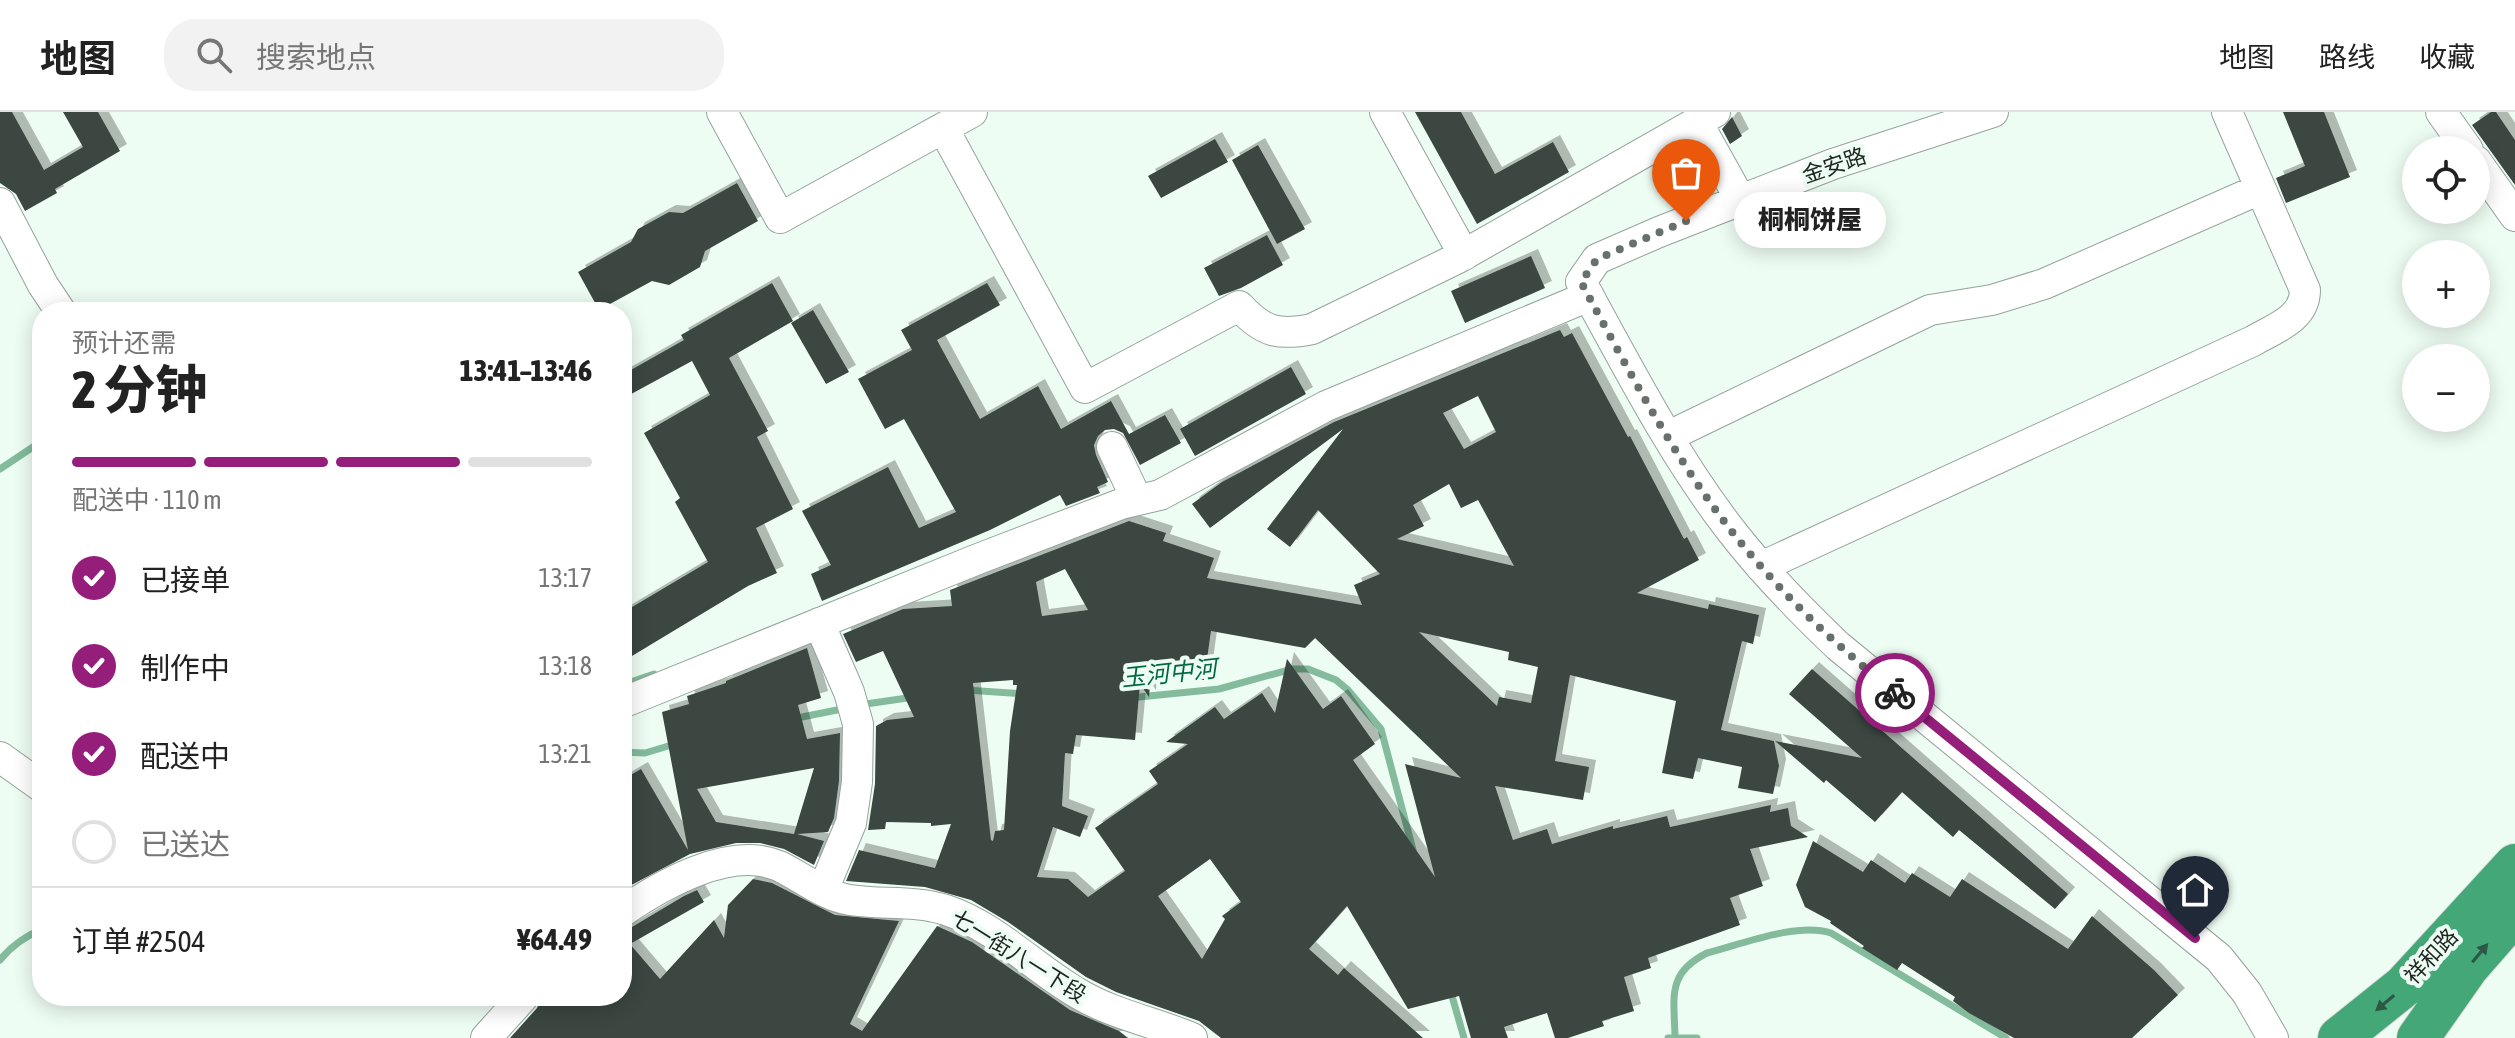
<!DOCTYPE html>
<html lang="zh">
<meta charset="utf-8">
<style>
body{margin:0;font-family:"Asap Condensed","Noto Sans SC",sans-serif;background:#f2f2f2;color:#222;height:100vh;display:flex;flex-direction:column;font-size:30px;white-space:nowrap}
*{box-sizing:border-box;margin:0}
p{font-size:26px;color:#767676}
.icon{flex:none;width:44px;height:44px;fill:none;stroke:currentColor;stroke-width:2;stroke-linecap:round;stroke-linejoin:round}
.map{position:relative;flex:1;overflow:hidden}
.sheet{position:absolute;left:32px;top:190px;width:600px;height:704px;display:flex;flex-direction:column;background:#fff;border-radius:32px;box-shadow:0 4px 20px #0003}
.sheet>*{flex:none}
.buttons{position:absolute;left:2402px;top:24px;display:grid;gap:16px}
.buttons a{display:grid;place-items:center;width:88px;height:88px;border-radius:50%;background:#fff;box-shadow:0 4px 20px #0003;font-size:40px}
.pin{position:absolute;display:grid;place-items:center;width:68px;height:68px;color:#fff;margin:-82px -34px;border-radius:50% 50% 50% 0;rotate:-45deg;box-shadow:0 0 8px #0007}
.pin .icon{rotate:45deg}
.courier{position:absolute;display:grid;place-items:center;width:80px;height:80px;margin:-40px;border:6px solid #951e7a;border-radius:50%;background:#fff;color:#222;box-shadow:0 2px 10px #0007}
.bubble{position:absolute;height:56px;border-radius:28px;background:#fff;box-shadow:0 4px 20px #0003;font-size:26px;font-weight:800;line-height:56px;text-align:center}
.overview em{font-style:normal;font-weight:800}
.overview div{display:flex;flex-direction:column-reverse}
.overview{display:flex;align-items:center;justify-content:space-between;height:136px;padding:0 40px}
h1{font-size:52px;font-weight:800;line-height:60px}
.bar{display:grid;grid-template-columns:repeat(4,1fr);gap:12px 8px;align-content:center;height:96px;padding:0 40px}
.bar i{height:10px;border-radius:6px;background:#e0e0e0}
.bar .selected{background:#951e7a}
.bar p{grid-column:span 4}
.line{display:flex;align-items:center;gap:20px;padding:0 40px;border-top:2px solid #e0e0e0}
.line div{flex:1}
ol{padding:0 40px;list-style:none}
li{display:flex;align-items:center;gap:24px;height:88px}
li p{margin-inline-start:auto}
li .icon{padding:8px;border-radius:50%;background:#951e7a;color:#fff;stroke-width:4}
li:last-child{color:#767676}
li i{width:44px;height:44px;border:4px solid #e0e0e0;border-radius:50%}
header{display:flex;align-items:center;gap:48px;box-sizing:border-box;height:112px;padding:0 40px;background:#fff;border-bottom:2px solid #e0e0e0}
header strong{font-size:38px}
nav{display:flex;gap:44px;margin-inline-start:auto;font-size:28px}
.search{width:560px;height:72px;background:#f2f2f2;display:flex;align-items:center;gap:20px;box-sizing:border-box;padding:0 28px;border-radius:32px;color:#767676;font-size:30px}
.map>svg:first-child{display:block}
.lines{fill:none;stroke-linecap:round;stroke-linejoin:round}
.stream{stroke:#83bb9c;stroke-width:7}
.building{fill:#3a463f;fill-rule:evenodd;filter:url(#shadow)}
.minor-casing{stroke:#95a39a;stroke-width:32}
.highway-casing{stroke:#dbdcdb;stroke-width:44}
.minor{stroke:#fff;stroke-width:30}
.highway{stroke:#44a778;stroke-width:42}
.oneway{fill:#2d5844}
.done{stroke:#67706a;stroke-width:8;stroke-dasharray:0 14.4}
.route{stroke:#951e7a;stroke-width:10}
.labels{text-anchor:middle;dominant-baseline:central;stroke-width:8;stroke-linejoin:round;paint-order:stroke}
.street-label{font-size:22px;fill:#1e2421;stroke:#eefdf3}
.water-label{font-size:24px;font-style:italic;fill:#026842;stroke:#eefdf3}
</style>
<header>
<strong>地图</strong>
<div class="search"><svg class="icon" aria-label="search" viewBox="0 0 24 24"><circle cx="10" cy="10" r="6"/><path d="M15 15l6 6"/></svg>搜索地点</div>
<nav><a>地图</a><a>路线</a><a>收藏</a></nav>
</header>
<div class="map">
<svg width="2515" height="926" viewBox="0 0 2515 926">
<defs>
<filter id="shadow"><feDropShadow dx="7" dy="-7" stdDeviation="0" flood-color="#0004"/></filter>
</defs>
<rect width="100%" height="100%" fill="#eefdf3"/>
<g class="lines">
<path class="stream" d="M0,357L42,329
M622,573L654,562
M966,578L1025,582
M1129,586L1219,577L1292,557H1308L1336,568L1348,578L1381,617L1413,738
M859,593L914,585
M792,607L847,596
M622,640L645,641L675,632
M0,848C11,834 26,824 42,817
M1450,877L1464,926
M1675,924C1674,884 1667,861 1707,841C1742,832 1797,810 1831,821L2006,926
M1668,926H1697"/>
</g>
<path class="building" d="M0,0H12L44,58L83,35L63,0H98L120,39L55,77L57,81L25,99L16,82L0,71Z
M1415,0H1461L1495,62L1553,30L1569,60L1477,112Z
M2283,0H2324L2350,65L2286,91L2276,66L2305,54Z
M2491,0H2496L2515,28V73L2472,13Z
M1732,5L1742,24L1730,32L1722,17Z
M1215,27L1228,50L1161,86L1148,64Z
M1258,33L1305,117L1277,132L1232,48Z
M1690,35L1698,49L1682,58L1674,44Z
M737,71L758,109L705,139L700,155L669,173L652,169L599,198L578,160L631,130L638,117L669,100L683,101Z
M1267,123L1283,153L1241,176L1219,184L1204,156Z
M1531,144L1545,176L1465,211L1451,179Z
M772,171L793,209L729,246L768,319L757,325L793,397L756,416L777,461L748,474L622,550V501L708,450L675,390L680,386L644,321L710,283L692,249L622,287V263L684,228L681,223Z
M987,171L1000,193L937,228L980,307L1038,274L1061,317L1111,289L1129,322L1165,303L1181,331L1140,353L1123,321L1114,317L1105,318L1098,324L1094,333L1096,343L1108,370L1097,375L1100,381L1066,394L1060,383L990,418L822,489L811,462L831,453L802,399L888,355L919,416L956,400L904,307L885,317L858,267L912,238L901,218Z
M813,198L849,260L826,272L791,211Z
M1560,218L1564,225L1572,221L1628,325L1630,324L1684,427L1687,425L1699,448L1637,481L1708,497L1709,492L1759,503L1753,532L1742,529L1721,618L1774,629L1779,654L1773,682L1738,676L1742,655L1698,646L1693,667L1662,661L1676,589L1570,563L1555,649L1589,655L1583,688L1495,674L1513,728L1547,717L1552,732L1613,714V717L1667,704L1670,715L1771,693L1770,700L1788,696L1791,714L1808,725L1750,737L1763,774L1730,786L1740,813L1648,846L1651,856L1624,865L1634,899L1602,909L1604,914L1568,926H1555L1547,901L1504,915L1508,926H1471L1459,884L1408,897L1347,794L1309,837L1338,863L1344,856L1423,926H1221L1199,909L1116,880L1086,865L1008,810L971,788L925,775L846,769L859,738L935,756L951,712L931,714V711L886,710L885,717L868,718L875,672L876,614L887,608L914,605L883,539L856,550L843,522L903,497L952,494L950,478L1129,409L1166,421L1163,429L1214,446L1207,466L1362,493L1354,473L1380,462L1318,398L1290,435L1267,417L1343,317L1210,416L1192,392L1222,370L1334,310ZM1478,284L1496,320L1464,337L1443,301ZM1449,372L1461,396L1478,388L1514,454L1397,427L1424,414L1413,393ZM1065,457L1088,498L1042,504L1036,470ZM1211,519L1305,536L1315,526L1461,666L1405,652L1435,765L1353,648L1375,632L1341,584L1323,597L1287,547L1275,601L1262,581L1224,607L1215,595L1166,630L1188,632L1149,659L1158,672L1095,716L1125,759L1088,785L1068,767L1037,765L1053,715L1080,725L1088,704L1062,694L1065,641L1073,642L1076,623L1135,628L1140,572L1149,585L1151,560L1204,568ZM1419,520L1509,540L1508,548L1538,555L1531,591L1499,585L1497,594ZM1013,568V573H1017L1010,619L1004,718L995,719L993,729L991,728L973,571ZM1210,747L1241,790L1222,804L1225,807L1202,847L1158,784Z
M1291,255L1306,282L1195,344L1180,317Z
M807,536L821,586L798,593L807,627L840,621L839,669L834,706L828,720L797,722L824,729L814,753L784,737L760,731H736L690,742L622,778V762L629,757L622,746V668L641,657L688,738L662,600L689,592L687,584L726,571V569ZM814,656L794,722L716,710L697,677Z
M1812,557L2068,782L2055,797L1959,718L1953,725L1902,680L1875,710L1826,668L1824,671L1775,629L1862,646L1789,582Z
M1813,729L1863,760L1871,748L1905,771L1912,761L1950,785L1962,767L2068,837L2092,804L2154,858L2178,883L2132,926H2014L1969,901L1953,889L1955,885L1902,851L1897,858L1862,836L1864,834L1830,811L1831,809L1805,795L1796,773Z
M753,767L772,771L835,803L899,809L850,912L862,919L937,814L972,830L1070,898L1119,919L1128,926H510L537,896L542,884H622V818L632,815L684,784L697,778L704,790L630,832L660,867L714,808L724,826L728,793Z"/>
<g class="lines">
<g class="minor-casing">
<path id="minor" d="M722,0L780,106L972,0
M1385,0L1464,143
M1993,0L1833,52L1659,120L1597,147L1581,170C1626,252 1670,338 1726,412C1760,457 1798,496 1838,534L2219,846L2247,881L2273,926
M2441,0L2468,38
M1697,10L1740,87
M943,16L1085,276L1239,194C1263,220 1278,224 1312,217L1458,146L1715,0
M2476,49L2515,104
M0,91L43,173L61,200
M1669,324L1930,198L1992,188L2044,172L2260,77
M1112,335L1137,388
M1761,455L2253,229C2275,216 2305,207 2305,178L2227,0
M819,511L849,580L858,612L857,670L851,711L823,778
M622,591L978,447L1121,392L1160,383L1326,294L1589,184
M0,645L42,675
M622,800C661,773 730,733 779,754C802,765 824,784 850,788C882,793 914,788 946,798C995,814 1035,857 1079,882C1115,903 1154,910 1192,926
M486,926L524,884"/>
</g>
<g class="highway-casing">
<path id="highway" d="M2339,926L2404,874L2515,753
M2418,926L2468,855L2515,801"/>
</g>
<use href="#minor" class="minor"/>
<use href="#highway" class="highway"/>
</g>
<defs><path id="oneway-solid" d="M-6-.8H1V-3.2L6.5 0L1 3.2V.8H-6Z" transform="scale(2)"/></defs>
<g class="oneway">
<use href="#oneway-solid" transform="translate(2480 841) rotate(-50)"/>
<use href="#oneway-solid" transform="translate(2385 891) rotate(140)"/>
</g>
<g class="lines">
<path class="done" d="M1686,109L1597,147L1581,170C1632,265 1686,369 1757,450C1799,499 1845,540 1895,581"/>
<path class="route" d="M1895,581L2195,826"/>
</g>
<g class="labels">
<g class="street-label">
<text transform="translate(1834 53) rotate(-19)">金安路</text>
<text transform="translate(1019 844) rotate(32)">七一街八一下段</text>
<text transform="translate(2431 844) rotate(-47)">祥和路</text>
</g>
<g class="water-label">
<text transform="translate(1169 561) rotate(-6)">玉河中河</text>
</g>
</g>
</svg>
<div class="buttons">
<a><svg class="icon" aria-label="locate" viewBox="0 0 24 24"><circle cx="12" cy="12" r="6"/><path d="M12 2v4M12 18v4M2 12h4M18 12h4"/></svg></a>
<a>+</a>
<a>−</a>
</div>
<div class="pin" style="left:1686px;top:109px;background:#ea580c"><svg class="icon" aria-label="bag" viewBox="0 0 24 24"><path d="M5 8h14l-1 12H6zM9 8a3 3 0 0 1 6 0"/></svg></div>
<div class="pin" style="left:2195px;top:826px;background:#1f2937"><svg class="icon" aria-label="home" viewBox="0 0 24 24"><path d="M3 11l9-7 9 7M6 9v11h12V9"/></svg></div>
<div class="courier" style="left:1895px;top:581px"><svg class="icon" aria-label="bike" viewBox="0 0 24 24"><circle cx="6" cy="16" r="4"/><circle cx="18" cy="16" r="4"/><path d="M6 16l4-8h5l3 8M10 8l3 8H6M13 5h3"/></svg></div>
<div class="bubble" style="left:1734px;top:80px;width:152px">桐桐饼屋</div>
<section class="sheet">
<div class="overview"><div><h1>2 分钟</h1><p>预计还需</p></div><em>13:41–13:46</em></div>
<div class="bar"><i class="selected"></i><i class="selected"></i><i class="selected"></i><i></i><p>配送中 · 110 m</p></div>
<ol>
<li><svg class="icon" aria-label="check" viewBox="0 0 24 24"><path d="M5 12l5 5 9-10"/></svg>已接单<p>13:17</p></li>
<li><svg class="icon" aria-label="check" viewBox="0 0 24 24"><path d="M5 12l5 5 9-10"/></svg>制作中<p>13:18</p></li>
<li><svg class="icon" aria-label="check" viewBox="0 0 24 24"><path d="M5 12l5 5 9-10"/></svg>配送中<p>13:21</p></li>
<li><i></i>已送达</li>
</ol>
<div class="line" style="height:104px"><div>订单 #2504</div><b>¥64.49</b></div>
</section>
</div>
